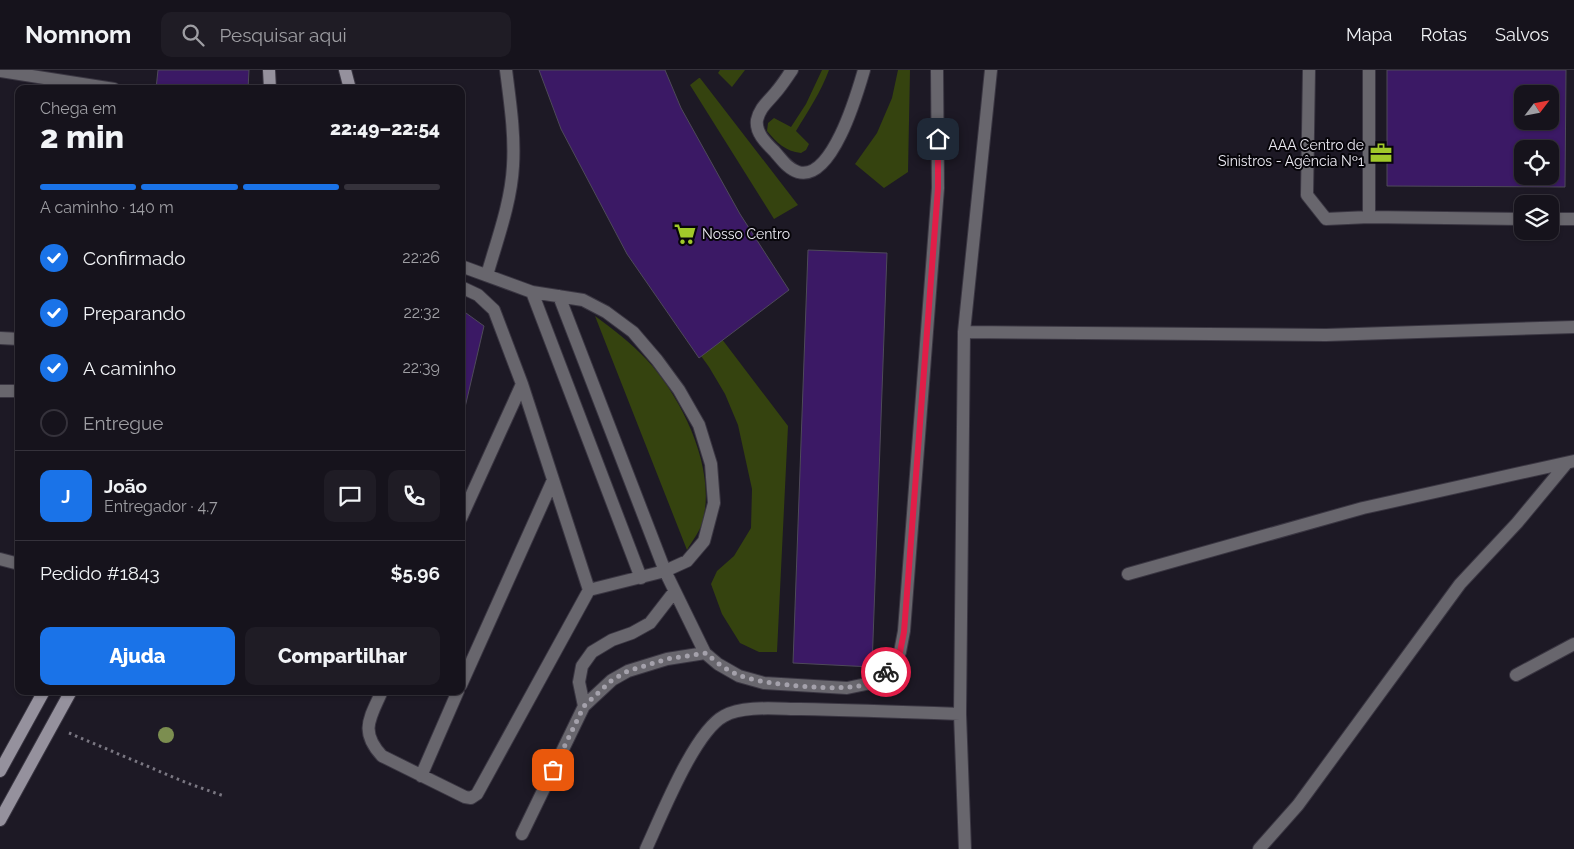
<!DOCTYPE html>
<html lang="pt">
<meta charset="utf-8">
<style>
body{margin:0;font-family:Raleway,sans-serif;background:#1f1c25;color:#f1f3f6;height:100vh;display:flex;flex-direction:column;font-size:19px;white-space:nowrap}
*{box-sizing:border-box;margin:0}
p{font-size:16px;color:#9e9ea3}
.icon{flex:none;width:28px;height:28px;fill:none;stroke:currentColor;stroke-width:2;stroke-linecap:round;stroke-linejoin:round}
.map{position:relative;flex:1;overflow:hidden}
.drawer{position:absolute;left:15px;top:15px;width:450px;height:610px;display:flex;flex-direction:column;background:#16131c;border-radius:10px;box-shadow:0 1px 4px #0004,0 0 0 1px #35323b}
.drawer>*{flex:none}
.needle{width:32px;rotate:58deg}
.tools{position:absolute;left:1514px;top:15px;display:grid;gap:10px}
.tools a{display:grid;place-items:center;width:45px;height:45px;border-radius:10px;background:#16131c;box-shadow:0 1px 4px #0004,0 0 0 1px #35323b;font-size:25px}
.pin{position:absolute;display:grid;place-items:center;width:42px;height:42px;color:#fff;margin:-21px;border-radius:10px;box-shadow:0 2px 8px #0006}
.courier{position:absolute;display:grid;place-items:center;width:50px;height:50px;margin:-25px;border:4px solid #e11d48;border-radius:50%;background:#fff;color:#222;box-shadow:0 1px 6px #0007}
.overview em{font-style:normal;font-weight:800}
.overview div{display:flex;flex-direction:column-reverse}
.overview{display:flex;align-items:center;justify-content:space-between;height:85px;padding:0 25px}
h1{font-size:32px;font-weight:800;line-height:38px}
.bar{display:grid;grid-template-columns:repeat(4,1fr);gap:8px 5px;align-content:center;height:60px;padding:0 25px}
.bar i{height:6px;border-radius:4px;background:#35323b}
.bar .on{background:#1a73e8}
.bar p{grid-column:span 4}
.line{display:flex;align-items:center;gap:12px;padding:0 25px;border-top:1px solid #35323b}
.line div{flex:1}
.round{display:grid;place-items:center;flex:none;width:52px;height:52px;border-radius:10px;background:#1f1c25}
ol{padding:0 25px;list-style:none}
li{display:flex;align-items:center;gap:15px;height:55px}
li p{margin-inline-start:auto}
li .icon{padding:5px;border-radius:50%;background:#1a73e8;color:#fff;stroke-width:4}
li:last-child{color:#9e9ea3}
li i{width:28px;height:28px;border:2px solid #35323b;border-radius:50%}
.button{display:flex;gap:10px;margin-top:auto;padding:10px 25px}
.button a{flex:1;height:58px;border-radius:10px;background:#1a73e8;color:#fff;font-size:20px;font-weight:800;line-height:58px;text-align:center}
.button a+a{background:#1f1c25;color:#f1f3f6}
header{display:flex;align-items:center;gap:30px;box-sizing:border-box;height:70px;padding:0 25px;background:#16131c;border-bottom:1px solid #35323b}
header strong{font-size:24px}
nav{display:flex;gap:28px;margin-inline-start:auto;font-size:18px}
.search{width:350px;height:45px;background:#1f1c25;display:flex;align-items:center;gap:12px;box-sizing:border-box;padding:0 18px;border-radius:10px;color:#9e9ea3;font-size:19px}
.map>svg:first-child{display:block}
.green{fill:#35430f}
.building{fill:#3b1965;stroke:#4e4a59;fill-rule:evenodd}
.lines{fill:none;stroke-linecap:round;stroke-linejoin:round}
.service-casing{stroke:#3a3642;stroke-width:14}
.minor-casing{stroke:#3a3642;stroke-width:14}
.secondary-casing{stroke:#3a3642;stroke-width:14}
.path{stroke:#7a7782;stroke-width:3;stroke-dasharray:2.5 4;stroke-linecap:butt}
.service{stroke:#68666d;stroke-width:12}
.minor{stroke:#68666d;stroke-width:12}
.secondary{stroke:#95919d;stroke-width:12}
.tree{fill:#7c8e50}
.done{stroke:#a4a1ab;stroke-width:5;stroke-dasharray:0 9}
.route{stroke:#e11d48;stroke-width:6}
.labels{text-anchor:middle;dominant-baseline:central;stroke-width:4;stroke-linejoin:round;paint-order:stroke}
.poi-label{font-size:14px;fill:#eceaf3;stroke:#07050a;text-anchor:end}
</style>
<header>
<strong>Nomnom</strong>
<div class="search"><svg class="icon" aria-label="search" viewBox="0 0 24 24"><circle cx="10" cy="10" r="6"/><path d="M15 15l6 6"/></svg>Pesquisar aqui</div>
<nav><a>Mapa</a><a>Rotas</a><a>Salvos</a></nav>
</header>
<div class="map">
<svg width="1574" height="779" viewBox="0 0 1574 779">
<rect width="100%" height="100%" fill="#1d1925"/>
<path class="green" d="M720,0H745L732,17L718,3Z
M822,0H829C821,22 808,41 796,61L809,74L806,80L801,83C785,81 777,73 767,61L768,53L774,48L791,57L806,34Z
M898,0H910L908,102L884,118L855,94L877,63L892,28Z
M699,8H700L798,135L774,149L690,15Z
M595,246C613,259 631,273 647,290C682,328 716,398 703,450C701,460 692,471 687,480Z
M712,256L788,356L777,582H759L740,573L722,544L711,514L717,501L734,486L751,458L752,419L738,355L725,324L709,297L691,272Z"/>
<path class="building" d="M158,0H249L248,19H156Z
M539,0H665L681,38L740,144L789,220L699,288L627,184L561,59Z
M1387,0H1566L1565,117L1387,116ZM1522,24H1550V51H1522ZM1522,79H1550V106H1522Z
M808,180L887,183L872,597L793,593Z
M461,243H466L484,256L463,346L461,345Z"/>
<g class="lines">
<g class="service-casing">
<path id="service" d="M792,0C787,7 782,15 776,22C768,32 760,37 757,50C755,63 767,74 775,82C782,90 788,99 798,102C832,112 857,24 864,0
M1309,0L1307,125L1326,149L1369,147L1522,149
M1369,147V0
M1550,149H1574
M487,205C497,170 511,133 513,96C515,64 510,32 506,0
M461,217L478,225L494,240L522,314L589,520
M532,222L641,508
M559,226L665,501L705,583L718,594L739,606L764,613L847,618L871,613L889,600L900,582L904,561L938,118L937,0
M0,321H19
M461,448L522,314
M461,615L553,410
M382,621C370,648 359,661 382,686L465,727L471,728L477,724L589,520L665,501L687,491L704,471L714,433L711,394L699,355L679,320L657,290L633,262L606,242L583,230L532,222L461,196
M584,636L579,612L582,596L592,582L612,570L632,563L650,553L674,522
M421,706L458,621
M522,764L584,636L612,610L628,601L667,589L705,583"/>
</g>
<g class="minor-casing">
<path id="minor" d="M0,1L114,19
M964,262L1326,265L1574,257
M0,268L19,269
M0,489L19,494
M1128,504L1363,438L1574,391
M1516,605L1574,574
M646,779C661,747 694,662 724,646C743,635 779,639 800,639C854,640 907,642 960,644
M965,779L960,644L964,262L991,0
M1259,779L1298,735L1460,514L1517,453L1566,394"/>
</g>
<g class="secondary-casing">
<path id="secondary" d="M269,0L270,19
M345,0L350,19
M0,701L44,621
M0,750L71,621"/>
</g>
<path class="path" d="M69,663L187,713L224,726"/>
<use href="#service" class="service"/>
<use href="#minor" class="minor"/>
<use href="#secondary" class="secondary"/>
</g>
<circle class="tree" cx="166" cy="665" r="8"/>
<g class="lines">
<path class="done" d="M553,700L584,636L612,610L628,601L667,589L706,583C716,592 727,601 741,606C765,615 848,623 871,613C876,611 882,605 886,602"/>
<path class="route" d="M886,602L900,582L904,562L938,118V69"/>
</g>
<defs>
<g id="office-bare" transform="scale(1.725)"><path d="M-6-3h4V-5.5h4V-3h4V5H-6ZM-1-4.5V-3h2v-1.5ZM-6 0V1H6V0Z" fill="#a1c92a" stroke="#07050a" stroke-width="2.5" paint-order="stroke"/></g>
<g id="supermarket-bare" transform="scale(1.725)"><path d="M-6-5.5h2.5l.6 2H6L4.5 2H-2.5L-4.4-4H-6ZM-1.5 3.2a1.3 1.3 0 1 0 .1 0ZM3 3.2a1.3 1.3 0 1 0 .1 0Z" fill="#a1c92a" stroke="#07050a" stroke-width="2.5" paint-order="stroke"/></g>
</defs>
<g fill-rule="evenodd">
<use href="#office-bare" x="1381" y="83"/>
<use href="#supermarket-bare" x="685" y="164"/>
</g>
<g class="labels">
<g class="poi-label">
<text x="1364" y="75">AAA Centro de<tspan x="1364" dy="16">Sinistros - Agência Nº1</tspan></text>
<text x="702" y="164" text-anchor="start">Nosso Centro</text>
</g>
</g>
</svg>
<div class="tools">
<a><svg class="needle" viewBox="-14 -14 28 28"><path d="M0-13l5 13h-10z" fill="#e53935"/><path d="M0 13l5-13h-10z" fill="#9e9ea3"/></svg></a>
<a><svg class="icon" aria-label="locate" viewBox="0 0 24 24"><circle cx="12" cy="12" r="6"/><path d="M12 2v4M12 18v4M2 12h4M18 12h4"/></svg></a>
<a><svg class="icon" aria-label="layers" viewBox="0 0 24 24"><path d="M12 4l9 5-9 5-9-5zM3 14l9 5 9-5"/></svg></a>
</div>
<div class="pin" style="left:553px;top:700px;background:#ea580c"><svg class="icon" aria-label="bag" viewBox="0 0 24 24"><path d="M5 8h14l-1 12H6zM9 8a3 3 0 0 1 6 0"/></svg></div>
<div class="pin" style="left:938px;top:69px;background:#1f2937"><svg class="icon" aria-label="home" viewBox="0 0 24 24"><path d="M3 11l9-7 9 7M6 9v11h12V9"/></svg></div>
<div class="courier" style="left:886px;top:602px"><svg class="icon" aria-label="bike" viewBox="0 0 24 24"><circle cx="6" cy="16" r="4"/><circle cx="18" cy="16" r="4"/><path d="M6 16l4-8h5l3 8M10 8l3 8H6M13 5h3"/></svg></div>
<section class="drawer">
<div class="overview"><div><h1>2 min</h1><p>Chega em</p></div><em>22:49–22:54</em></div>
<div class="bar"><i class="on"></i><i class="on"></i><i class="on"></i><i></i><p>A caminho · 140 m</p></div>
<ol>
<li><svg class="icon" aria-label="check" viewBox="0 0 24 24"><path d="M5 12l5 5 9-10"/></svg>Confirmado<p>22:26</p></li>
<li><svg class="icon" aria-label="check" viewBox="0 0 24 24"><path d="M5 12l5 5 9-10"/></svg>Preparando<p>22:32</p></li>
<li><svg class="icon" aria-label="check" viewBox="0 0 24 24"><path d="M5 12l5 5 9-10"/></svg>A caminho<p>22:39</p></li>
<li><i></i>Entregue</li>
</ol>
<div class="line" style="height:90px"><b class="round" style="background:#1a73e8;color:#fff">J</b><div><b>João</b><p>Entregador · 4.7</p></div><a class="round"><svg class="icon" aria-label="chat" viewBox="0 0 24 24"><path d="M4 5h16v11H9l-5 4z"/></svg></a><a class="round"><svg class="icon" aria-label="phone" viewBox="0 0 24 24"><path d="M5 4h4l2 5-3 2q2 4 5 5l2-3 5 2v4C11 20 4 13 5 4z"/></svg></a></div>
<div class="line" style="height:65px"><div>Pedido #1843</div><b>$5.96</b></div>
<div class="button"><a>Ajuda</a><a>Compartilhar</a></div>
</section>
</div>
